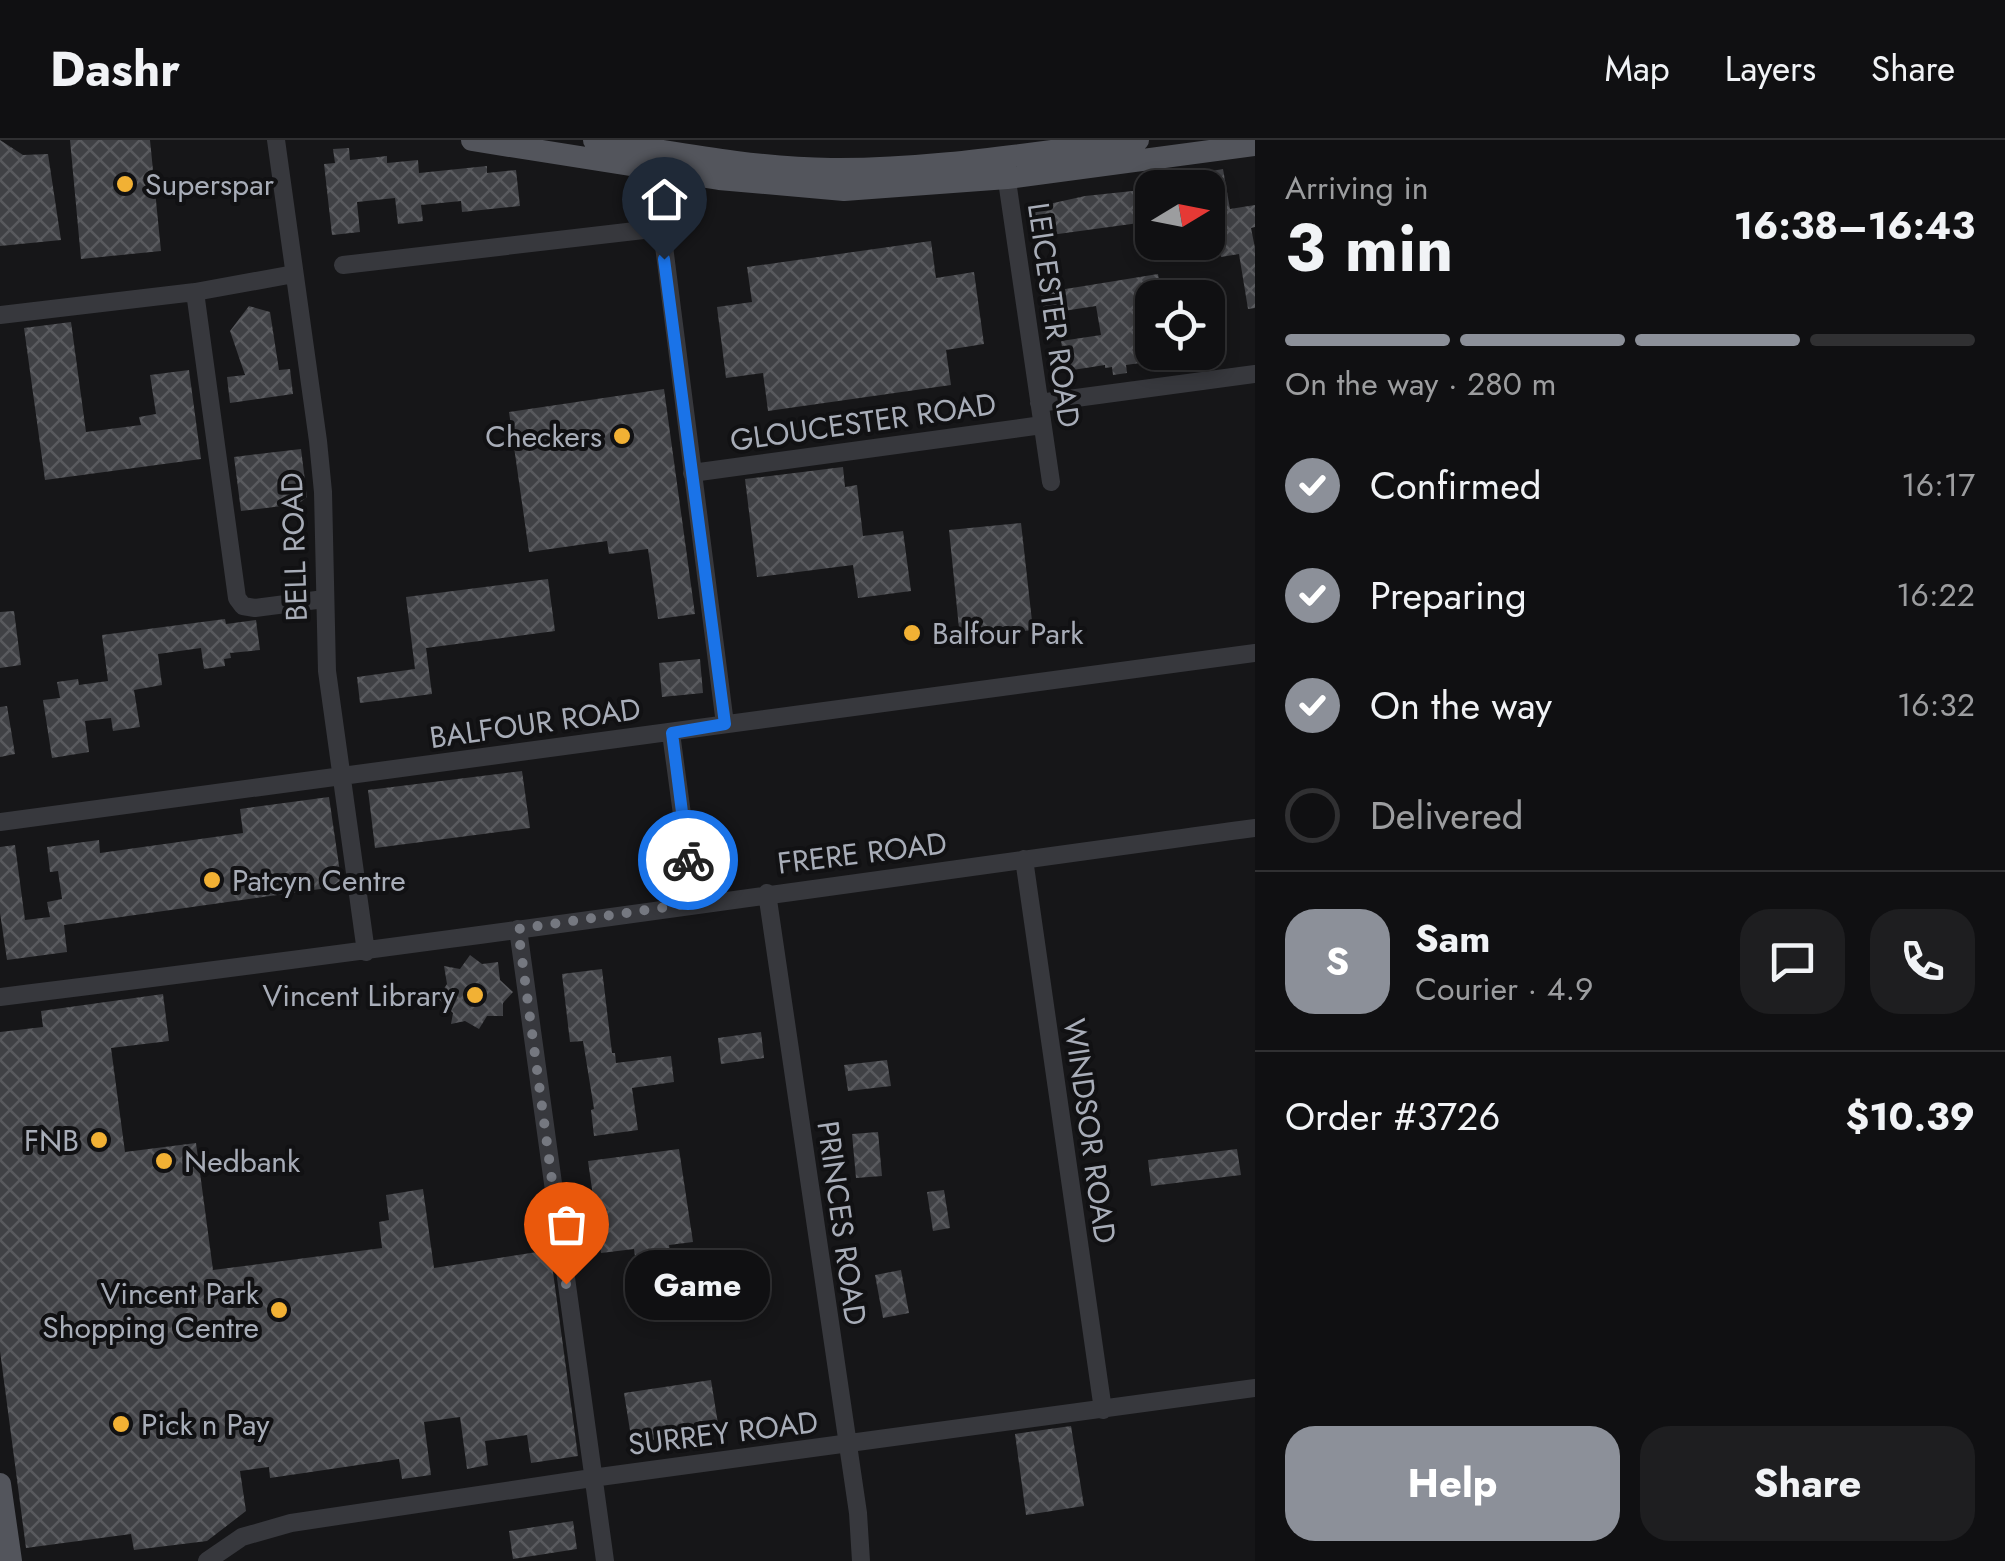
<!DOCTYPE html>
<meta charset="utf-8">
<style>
body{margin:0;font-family:Jost,sans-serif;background:#1e1e20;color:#f1f3f6;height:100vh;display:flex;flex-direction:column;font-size:38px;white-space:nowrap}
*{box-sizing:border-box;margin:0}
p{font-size:32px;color:#9c9d9f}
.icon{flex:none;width:55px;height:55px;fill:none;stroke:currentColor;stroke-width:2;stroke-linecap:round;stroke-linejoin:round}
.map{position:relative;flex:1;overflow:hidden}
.panel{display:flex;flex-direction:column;background:#101012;width:750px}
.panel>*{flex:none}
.needle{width:65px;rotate:80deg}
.tools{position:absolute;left:1135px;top:30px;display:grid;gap:20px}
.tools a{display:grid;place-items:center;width:90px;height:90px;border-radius:20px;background:#101012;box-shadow:0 5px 15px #0003,0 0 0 2px #303032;font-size:50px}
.pin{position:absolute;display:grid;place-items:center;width:85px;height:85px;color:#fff;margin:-102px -42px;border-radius:50% 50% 50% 0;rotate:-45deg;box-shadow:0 0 10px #0007}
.pin .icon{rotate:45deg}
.courier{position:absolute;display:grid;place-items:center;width:100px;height:100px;margin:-50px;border:8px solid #1a73e8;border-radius:50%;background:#fff;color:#222;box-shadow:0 2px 12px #0007}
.bubble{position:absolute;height:70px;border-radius:30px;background:#101012;box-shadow:0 5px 15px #0003,0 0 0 2px #303032;font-size:32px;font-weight:700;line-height:70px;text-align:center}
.summary em{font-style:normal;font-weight:700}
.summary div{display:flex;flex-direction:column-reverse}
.summary{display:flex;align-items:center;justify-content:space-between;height:170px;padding:0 30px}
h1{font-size:65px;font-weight:700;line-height:75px}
.bar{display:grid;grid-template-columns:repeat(4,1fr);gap:15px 10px;align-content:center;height:120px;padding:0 30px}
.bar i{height:12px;border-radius:8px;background:#303032}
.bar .current{background:#8c9099}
.bar p{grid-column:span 4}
.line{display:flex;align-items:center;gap:25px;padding:0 30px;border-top:2px solid #303032}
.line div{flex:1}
.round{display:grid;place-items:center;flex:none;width:105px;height:105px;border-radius:30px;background:#1e1e20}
ol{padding:0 30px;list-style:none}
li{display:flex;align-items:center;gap:30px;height:110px}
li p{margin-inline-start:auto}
li .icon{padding:10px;border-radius:50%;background:#8c9099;color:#fff;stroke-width:4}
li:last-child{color:#9c9d9f}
li i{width:55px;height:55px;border:5px solid #303032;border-radius:50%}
.cta{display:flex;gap:20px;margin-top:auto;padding:20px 30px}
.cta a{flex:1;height:115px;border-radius:30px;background:#8c9099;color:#fff;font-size:40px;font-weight:700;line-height:115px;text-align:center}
.cta a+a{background:#1e1e20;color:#f1f3f6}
header{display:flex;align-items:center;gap:60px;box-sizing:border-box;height:140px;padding:0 50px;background:#101012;border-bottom:2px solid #303032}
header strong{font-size:48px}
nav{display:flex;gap:55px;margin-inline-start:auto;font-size:35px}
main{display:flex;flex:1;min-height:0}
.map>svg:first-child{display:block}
.building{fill:url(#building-cross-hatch)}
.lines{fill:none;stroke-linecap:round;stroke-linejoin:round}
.minor{stroke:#37383d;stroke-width:18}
.major{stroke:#53555c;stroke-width:22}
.done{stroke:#757880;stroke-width:10;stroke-dasharray:0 18}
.route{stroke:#1a73e8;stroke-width:12}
.poi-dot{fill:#f2b134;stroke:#111113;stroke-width:4}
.labels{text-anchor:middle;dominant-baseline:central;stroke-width:8;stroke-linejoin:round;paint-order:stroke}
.poi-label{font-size:30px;fill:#a8adb8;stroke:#111113;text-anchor:start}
.street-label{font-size:30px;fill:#a8adb8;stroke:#111113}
</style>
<header>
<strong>Dashr</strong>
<nav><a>Map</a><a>Layers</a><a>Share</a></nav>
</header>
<main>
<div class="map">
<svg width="1255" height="1421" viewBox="0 0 1255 1421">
<defs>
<pattern id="building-cross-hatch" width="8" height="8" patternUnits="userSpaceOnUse" patternTransform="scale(2.5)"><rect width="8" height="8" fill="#404145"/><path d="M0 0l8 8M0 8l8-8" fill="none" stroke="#595a5e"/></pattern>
</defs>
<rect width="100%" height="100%" fill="#161618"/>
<path class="building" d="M0,0L23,15L48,14L61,100L0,106Z
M70,0H150L161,111L81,119Z
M349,8L350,20L387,16V23L418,20L419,33L487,26V33L516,30L520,66L462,72L461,61L421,65L423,81L398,84L395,58L357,62L360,92L332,95L324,24L335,23L333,9Z
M1223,29L1230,69L1255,65V87L1251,88L1255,108V168L1248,169L1239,114L1221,117L1217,91L1208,93V48H1180L1179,37Z
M1142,50L1146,82L1036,97L1031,68L1085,56Z
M931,101L936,138L974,132L984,204L946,210L951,245L768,271L763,233L726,238L717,167L752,162L747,127Z
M1158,134L1162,158H1152V172L1134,174L1140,223L1126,225L1127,233L1113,235L1112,227L1105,228V225L1066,231L1061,201L1101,195L1096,166L1044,174L1041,153Z
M249,166L270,172L279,230L290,229L293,254L230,263L227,237L245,235L230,191Z
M71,182L86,292L141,285L139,277L156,274L150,235L189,230L201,319L45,340L24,188Z
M664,249L695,474L658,479L648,409L609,414L607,401L529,412L509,272Z
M301,309L307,357L298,364L241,371L234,317Z
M843,327L845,347L857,345L863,396L903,391L911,451L858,458L853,425L757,437L745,339Z
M1021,383L1033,490L960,498L949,390Z
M548,439L555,491L426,508L432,554L360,563L357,537L415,529L406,457Z
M14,471L21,525L0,528V472Z
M225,479L226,484L256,480L260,510L230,513L231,518L224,519L225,526L204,529L201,508L158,514L162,545L134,550L140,587L113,591L111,578L85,581L89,612L52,618L43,560L60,558L57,542L78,539L79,545L108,541L102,495Z
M700,519L703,553L662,557L659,523Z
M7,566L15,614L0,617V567Z
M522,631L530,688L375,708L368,650Z
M329,657L342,746L64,785L67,812L7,820L0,773V707L15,705L25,780L50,777L47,762L62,759L58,731L50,732L47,707L99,700L100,713L243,693L240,669Z
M470,815L482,824L498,822L500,840L513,852L503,863V876H487L479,889L465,881L451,884L453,873L438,858L447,844L444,826L460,829Z
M602,829L612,913H615L616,923L671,916L674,942L632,948L638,990L594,996L591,970L594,969L583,901L570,902L562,834Z
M163,854L169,901L111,908L125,1012L196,1003L213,1130L382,1108L379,1082L389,1080L386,1055L423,1049L434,1128L550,1110L578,1316L531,1323L527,1295L485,1301L488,1325L467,1329L460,1277L424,1282L431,1335L402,1339L399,1319L270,1338L269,1327L240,1331L246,1371L207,1401L134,1410L131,1394L26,1408L0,1211V892L43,887L41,871Z
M761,892L764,918L721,924L718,898Z
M887,920L891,946L848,951L844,925Z
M878,992L882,1036L856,1038L852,994Z
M679,1009L693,1102L669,1105L676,1156L641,1161L634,1109L601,1113L588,1021Z
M1237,1009L1241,1035L1151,1046L1148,1020Z
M944,1050L950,1088L933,1091L927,1052Z
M901,1130L909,1173L883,1178L875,1135Z
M711,1240L719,1290L632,1303L624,1253Z
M1071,1286L1084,1366L1026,1375L1015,1294Z
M573,1381L577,1409L513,1419L509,1391Z"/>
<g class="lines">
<path class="minor" d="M276,0L318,301L323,352L327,531L366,812
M653,20L725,584
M1005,27L1051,342
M343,125L661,88
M195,152L237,458L243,466L255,468L324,459
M0,175L195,152L294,134
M1039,263L1255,234
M692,333L1042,285
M671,593L694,763
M0,682L1255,513
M1024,719L1103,1270
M767,753L858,1373L861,1421
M518,789L605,1421
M0,857C419,806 837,745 1255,688
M207,1421L242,1397L291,1383L592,1338L1255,1248"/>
<path class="major" d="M472,0L719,39L844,50L1007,38L1255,5
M594,0C672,12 752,28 831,29C933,30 1036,12 1138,0
M0,1344L11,1421"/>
</g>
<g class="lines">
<path class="done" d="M566,1144L518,789L694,763L688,720"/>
<path class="route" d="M664,119L725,584L672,593L688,720"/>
</g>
<g class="poi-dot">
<circle cx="125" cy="44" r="10"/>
<circle cx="622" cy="296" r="10"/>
<circle cx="912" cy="493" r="10"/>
<circle cx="212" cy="740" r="10"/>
<circle cx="475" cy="855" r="10"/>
<circle cx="99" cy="1000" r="10"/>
<circle cx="164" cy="1021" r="10"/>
<circle cx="279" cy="1170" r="10"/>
<circle cx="121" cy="1284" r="10"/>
</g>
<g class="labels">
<g class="poi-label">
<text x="145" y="44">Superspar</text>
<text x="602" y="296" text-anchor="end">Checkers</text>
<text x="932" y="493">Balfour Park</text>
<text x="232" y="740">Patcyn Centre</text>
<text x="455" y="855" text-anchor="end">Vincent Library</text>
<text x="79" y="1000" text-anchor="end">FNB</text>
<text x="184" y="1021">Nedbank</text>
<text x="259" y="1153" text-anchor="end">Vincent Park<tspan x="259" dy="34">Shopping Centre</tspan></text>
<text x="141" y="1284">Pick n Pay</text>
</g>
<g class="street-label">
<text transform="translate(1054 175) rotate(82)">LEICESTER ROAD</text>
<text transform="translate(863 282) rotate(-8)">GLOUCESTER ROAD</text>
<text transform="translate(294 407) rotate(-92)">BELL ROAD</text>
<text transform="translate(535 583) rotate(-8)">BALFOUR ROAD</text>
<text transform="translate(862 713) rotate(-7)">FRERE ROAD</text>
<text transform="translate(1090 991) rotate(82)">WINDSOR ROAD</text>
<text transform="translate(842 1083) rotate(82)">PRINCES ROAD</text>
<text transform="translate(723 1293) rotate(-7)">SURREY ROAD</text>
</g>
</g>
</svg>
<div class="tools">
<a><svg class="needle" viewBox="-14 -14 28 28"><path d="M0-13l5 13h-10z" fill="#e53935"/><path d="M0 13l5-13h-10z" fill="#9c9d9f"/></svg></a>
<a><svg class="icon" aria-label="locate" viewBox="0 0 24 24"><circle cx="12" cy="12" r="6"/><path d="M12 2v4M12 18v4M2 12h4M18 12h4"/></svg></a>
</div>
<div class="pin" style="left:566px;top:1144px;background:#ea580c"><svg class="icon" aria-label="bag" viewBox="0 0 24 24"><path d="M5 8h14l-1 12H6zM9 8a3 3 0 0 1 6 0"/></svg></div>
<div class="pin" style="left:664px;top:119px;background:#1f2937"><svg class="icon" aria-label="home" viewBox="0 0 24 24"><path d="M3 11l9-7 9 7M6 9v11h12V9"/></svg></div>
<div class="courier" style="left:688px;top:720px"><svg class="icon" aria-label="bike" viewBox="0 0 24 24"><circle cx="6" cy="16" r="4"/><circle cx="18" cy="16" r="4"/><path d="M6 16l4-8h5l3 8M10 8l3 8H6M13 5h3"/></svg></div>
<div class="bubble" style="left:625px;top:1110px;width:145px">Game</div>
</div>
<section class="panel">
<div class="summary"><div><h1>3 min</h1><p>Arriving in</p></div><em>16:38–16:43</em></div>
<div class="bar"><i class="current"></i><i class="current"></i><i class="current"></i><i></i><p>On the way · 280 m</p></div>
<ol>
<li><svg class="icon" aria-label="check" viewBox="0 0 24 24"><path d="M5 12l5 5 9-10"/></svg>Confirmed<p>16:17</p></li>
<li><svg class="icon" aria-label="check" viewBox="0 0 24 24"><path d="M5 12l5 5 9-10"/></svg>Preparing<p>16:22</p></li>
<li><svg class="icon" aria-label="check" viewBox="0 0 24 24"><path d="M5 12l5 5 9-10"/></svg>On the way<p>16:32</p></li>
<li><i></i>Delivered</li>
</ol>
<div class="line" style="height:180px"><b class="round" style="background:#8c9099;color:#fff">S</b><div><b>Sam</b><p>Courier · 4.9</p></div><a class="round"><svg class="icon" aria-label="chat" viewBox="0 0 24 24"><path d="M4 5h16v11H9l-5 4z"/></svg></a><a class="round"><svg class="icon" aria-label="phone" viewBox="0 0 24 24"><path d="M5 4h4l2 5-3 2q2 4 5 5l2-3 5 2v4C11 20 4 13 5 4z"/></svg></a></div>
<div class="line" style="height:130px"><div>Order #3726</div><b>$10.39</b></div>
<div class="cta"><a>Help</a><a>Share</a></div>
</section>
</main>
